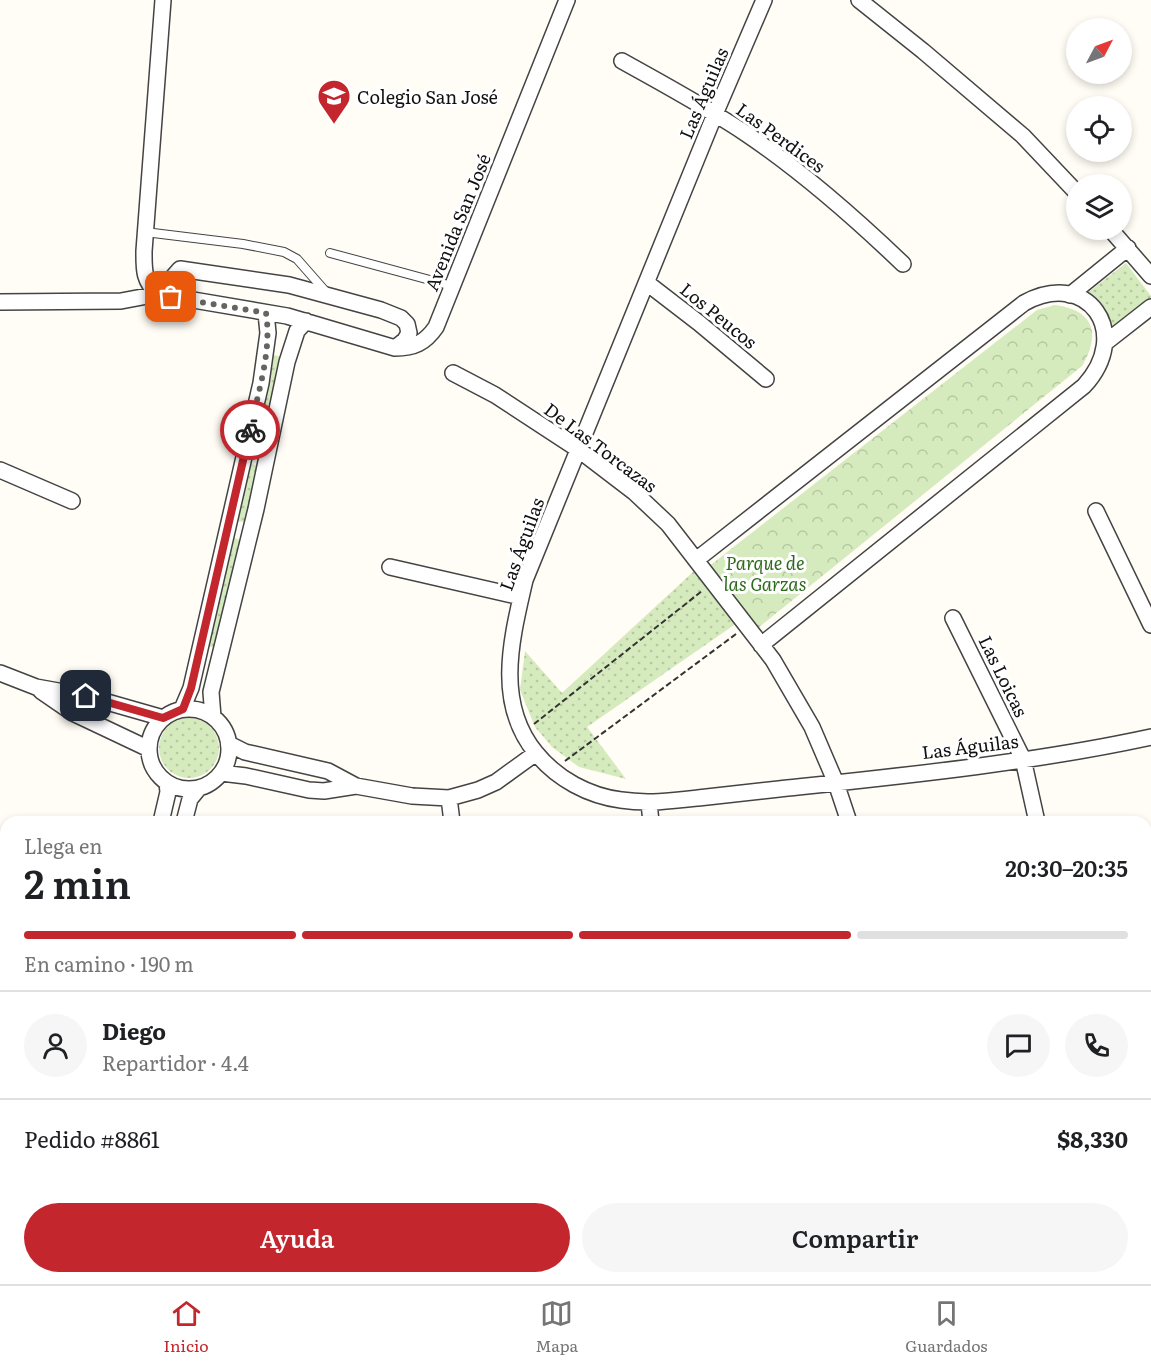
<!DOCTYPE html>
<html lang="es">
<meta charset="utf-8">
<style>
body{margin:0;font-family:Literata,serif;background:#f6f6f6;color:#202124;height:100vh;display:flex;flex-direction:column;font-size:22px;white-space:nowrap}
*{box-sizing:border-box;margin:0}
p{font-size:20px;color:#757577}
.icon{flex:none;width:33px;height:33px;fill:none;stroke:currentColor;stroke-width:2;stroke-linecap:round;stroke-linejoin:round}
.map{position:relative;flex:1;overflow:hidden}
.sheet{position:absolute;left:0px;top:816px;width:1152px;height:468px;display:flex;flex-direction:column;background:#fff;border-radius:18px 18px 0 0;box-shadow:0 3px 9px #0003}
.sheet>*{flex:none}
.needle{width:39px;rotate:49deg}
.buttons{position:absolute;left:1066px;top:18px;display:grid;gap:12px}
.buttons a{display:grid;place-items:center;width:66px;height:66px;border-radius:50%;background:#fff;box-shadow:0 3px 9px #0003;font-size:30px}
.pin{position:absolute;display:grid;place-items:center;width:51px;height:51px;color:#fff;margin:-26px;border-radius:12px;box-shadow:0 3px 9px #0006}
.courier{position:absolute;display:grid;place-items:center;width:60px;height:60px;margin:-30px;border:4px solid #c4262e;border-radius:50%;background:#fff;color:#222;box-shadow:0 2px 8px #0007}
.summary em{font-style:normal;font-weight:600}
.summary div{display:flex;flex-direction:column-reverse}
.summary{display:flex;align-items:center;justify-content:space-between;height:102px;padding:0 24px}
h1{font-size:39px;font-weight:600;line-height:45px}
.bar{display:grid;grid-template-columns:repeat(4,1fr);gap:9px 6px;align-content:center;height:72px;padding:0 24px}
.bar i{height:8px;border-radius:4px;background:#e0e0e0}
.bar .current{background:#c4262e}
.bar p{grid-column:span 4}
.line{display:flex;align-items:center;gap:15px;padding:0 24px;border-top:2px solid #e0e0e0}
.line div{flex:1}
.round{display:grid;place-items:center;flex:none;width:63px;height:63px;border-radius:32px;background:#f6f6f6}
.cta{display:flex;gap:12px;margin-top:auto;padding:12px 24px}
.cta a{flex:1;height:69px;border-radius:36px;background:#c4262e;color:#fff;font-size:24px;font-weight:600;line-height:69px;text-align:center}
.cta a+a{background:#f6f6f6;color:#202124}
.tabs{display:flex;justify-content:space-around;align-items:center;height:84px;border-top:2px solid #e0e0e0;background:#fff;font-size:16px;color:#757577}
.tabs a{display:grid;justify-items:center;gap:3px}
.tabs .current{color:#c4262e}
.map>svg:first-child{display:block}
.grass{fill:url(#grass-dots)}
.park{fill:url(#park-crowns)}
.lines{fill:none;stroke-linecap:round;stroke-linejoin:round}
.stream{stroke:#3f96cf;stroke-width:4}
.lane-casing{stroke:#444;stroke-width:10}
.street-casing{stroke:#444;stroke-width:18}
.secondary-casing{stroke:#333;stroke-width:24}
.path{stroke:#333;stroke-width:2;stroke-dasharray:6 3;stroke-linecap:butt}
.lane{stroke:#fff;stroke-width:8}
.street{stroke:#fff;stroke-width:15}
.secondary{stroke:#fff6b0;stroke-width:21}
.done{stroke:#646461;stroke-width:6;stroke-dasharray:0 10.8}
.route{stroke:#c4262e;stroke-width:8}
.labels{text-anchor:middle;dominant-baseline:central;stroke-width:6;stroke-linejoin:round;paint-order:stroke}
.street-label{font-size:18px;fill:#111;stroke:#fff}
.poi-label{font-size:18px;fill:#111;stroke:#fff;text-anchor:start}
.park-label{font-size:18px;font-style:italic;fill:#2f6b1f;stroke:#fff}
</style>
<div class="map">
<svg width="1151" height="1284" viewBox="0 0 1151 1284">
<defs>
<pattern id="grass-dots" width="8" height="8" patternUnits="userSpaceOnUse" patternTransform="scale(1.5)"><rect width="8" height="8" fill="#d5ebbd"/><path d="M2 2h.1M6 6h.1" fill="none" stroke="#b6c8a1" stroke-width="1.8" stroke-linecap="round"/></pattern>
<pattern id="park-crowns" width="20" height="18" patternUnits="userSpaceOnUse" patternTransform="scale(1.5)"><rect width="20" height="18" fill="#d5ebbd"/><path d="M2 6a3 3 0 1 1 6 0M12 15a3 3 0 1 1 6 0" fill="none" stroke="#b6c8a1"/></pattern>
</defs>
<rect width="100%" height="100%" fill="#fffdf5"/>
<path class="grass" d="M1126,263L1151,296V304L1115,331L1086,294Z
M274,355L282,357L262,445L256,444Z
M251,464L258,466L244,522L237,521Z
M234,538L240,540L216,648L207,646Z
M694,571L737,623L587,727L626,779L579,767L552,747L535,727L520,690L525,651L562,693Z
M159 748a30 30 0 1 1 60 0a30 30 0 1 1-60 0Z
M1151,957V1284H829L828,1278H1146V958Z
M0,994L6,997V1089L0,1084Z
M308,1278H416L424,1284H320Z"/>
<path class="park" d="M1055,305C1094,310 1101,334 1082,366L758,628L708,567L1037,310Z"/>
<g class="lines">
<path class="stream" d="M0,945L6,948
M1146,977L1151,975
M0,1143L6,1148
M176,1278L183,1284"/>
<g class="lane-casing">
<path id="lane" d="M145,232L243,244L284,252L297,259L326,292
M330,253L452,286"/>
</g>
<g class="street-casing">
<path id="street" d="M163,0L144,251C144,269 143,281 158,294L287,316L395,348C414,348 425,343 436,327L567,0
M764,0L715,114L525,580C512,637 494,702 536,753C557,779 589,796 621,800C647,804 672,801 698,798C725,795 752,792 779,789C901,776 1031,763 1151,737
M859,0L923,51L1023,136L1077,193
M622,61C665,85 708,108 748,135C804,173 855,218 903,264
M1111,230L1151,276
M647,283L699,323L766,379
M158,294L180,269L289,285L381,310L401,318L407,324L409,333L405,340L395,348
M1070,295L1128,248
M0,302L121,301L158,294
M1105,343L1151,307
M453,373L495,395L579,450L634,492L668,524L773,660L812,727L836,783L849,822
M0,470L72,501
M1096,511L1151,625
M696,560L1024,303C1088,268 1133,333 1084,386L761,645
M390,567L521,597
M953,618L1023,759L1037,822
M0,673L36,687L86,696L163,718
M41,691L73,713L149,749
M149 749a40 40 0 1 1 80 0a40 40 0 1 1-80 0Z
M182,709L191,688L261,383L268,333L266,313
M213,717L211,692L256,509L287,362L297,331L306,321
M229,744L245,752L328,771L356,786
M221,773L246,776L309,790L324,791L356,786L412,796L449,798L478,790L496,782L536,753
M449,798L452,822
M649,803L651,822
M161,822L168,792L167,783
M184,822L190,799L199,788
M0,893L6,896"/>
</g>
<g class="secondary-casing">
<path id="secondary" d="M0,977L6,980
M0,1094L6,1099
M293,1278L305,1284
M431,1278L442,1284"/>
</g>
<path class="path" d="M534,724L702,591
M565,761L736,634
M268,1278L276,1283
M810,1278V1284"/>
<use href="#lane" class="lane"/>
<use href="#street" class="street"/>
<use href="#secondary" class="secondary"/>
</g>
<g class="lines">
<path class="done" d="M171,297L266,313C272,352 258,392 250,430"/>
<path class="route" d="M86,696L163,718L183,709L191,688L250,430"/>
</g>
<defs>
<g id="school-pin" transform="scale(1.725)"><path d="M0 17L-7.5 6A9.5 9.5 0 1 1 7.5 6Z" fill="#c4262e" stroke="#fff"/><path d="M0-5L7-2L0 1L-7-2ZM-4 1L0 2.5L4 1V4Q0 6-4 4Z" fill="#fff"/></g>
</defs>
<g fill-rule="evenodd">
<use href="#school-pin" x="334" y="96"/>
</g>
<g class="labels">
<g class="street-label">
<text transform="translate(703 93) rotate(-67)">Las Águilas</text>
<text transform="translate(781 137) rotate(36)">Las Perdices</text>
<text transform="translate(457 222) rotate(-68)">Avenida San José</text>
<text transform="translate(719 315) rotate(39)">Los Peucos</text>
<text transform="translate(601 447) rotate(37)">De Las Torcazas</text>
<text transform="translate(521 544) rotate(-70)">Las Águilas</text>
<text transform="translate(1004 676) rotate(64)">Las Loicas</text>
<text transform="translate(970 746) rotate(-7)">Las Águilas</text>
</g>
<g class="poi-label">
<text x="357" y="96">Colegio San José</text>
</g>
<g class="park-label">
<text x="765" y="562">Parque de<tspan x="765" dy="21">las Garzas</tspan></text>
</g>
</g>
</svg>
<div class="buttons">
<a><svg class="needle" viewBox="-14 -14 28 28"><path d="M0-13l5 13h-10z" fill="#e53935"/><path d="M0 13l5-13h-10z" fill="#757577"/></svg></a>
<a><svg class="icon" aria-label="locate" viewBox="0 0 24 24"><circle cx="12" cy="12" r="6"/><path d="M12 2v4M12 18v4M2 12h4M18 12h4"/></svg></a>
<a><svg class="icon" aria-label="layers" viewBox="0 0 24 24"><path d="M12 4l9 5-9 5-9-5zM3 14l9 5 9-5"/></svg></a>
</div>
<div class="pin" style="left:171px;top:297px;background:#ea580c"><svg class="icon" aria-label="bag" viewBox="0 0 24 24"><path d="M5 8h14l-1 12H6zM9 8a3 3 0 0 1 6 0"/></svg></div>
<div class="pin" style="left:86px;top:696px;background:#1f2937"><svg class="icon" aria-label="home" viewBox="0 0 24 24"><path d="M3 11l9-7 9 7M6 9v11h12V9"/></svg></div>
<div class="courier" style="left:250px;top:430px"><svg class="icon" aria-label="bike" viewBox="0 0 24 24"><circle cx="6" cy="16" r="4"/><circle cx="18" cy="16" r="4"/><path d="M6 16l4-8h5l3 8M10 8l3 8H6M13 5h3"/></svg></div>
<section class="sheet">
<div class="summary"><div><h1>2 min</h1><p>Llega en</p></div><em>20:30–20:35</em></div>
<div class="bar"><i class="current"></i><i class="current"></i><i class="current"></i><i></i><p>En camino · 190 m</p></div>
<div class="line" style="height:108px"><a class="round"><svg class="icon" aria-label="person" viewBox="0 0 24 24"><circle cx="12" cy="8" r="4"/><path d="M4 21q1-7 8-7t8 7"/></svg></a><div><b>Diego</b><p>Repartidor · 4.4</p></div><a class="round"><svg class="icon" aria-label="chat" viewBox="0 0 24 24"><path d="M4 5h16v11H9l-5 4z"/></svg></a><a class="round"><svg class="icon" aria-label="phone" viewBox="0 0 24 24"><path d="M5 4h4l2 5-3 2q2 4 5 5l2-3 5 2v4C11 20 4 13 5 4z"/></svg></a></div>
<div class="line" style="height:78px"><div>Pedido #8861</div><b>$8,330</b></div>
<div class="cta"><a>Ayuda</a><a>Compartir</a></div>
</section>
</div>
<nav class="tabs">
<a class="current"><svg class="icon" aria-label="home" viewBox="0 0 24 24"><path d="M3 11l9-7 9 7M6 9v11h12V9"/></svg>Inicio</a>
<a><svg class="icon" aria-label="map" viewBox="0 0 24 24"><path d="M3 6l6-2 6 2 6-2v14l-6 2-6-2-6 2zM9 4v14M15 6v14"/></svg>Mapa</a>
<a><svg class="icon" aria-label="saved" viewBox="0 0 24 24"><path d="M7 4h10v16l-5-4-5 4z"/></svg>Guardados</a>
</nav>
